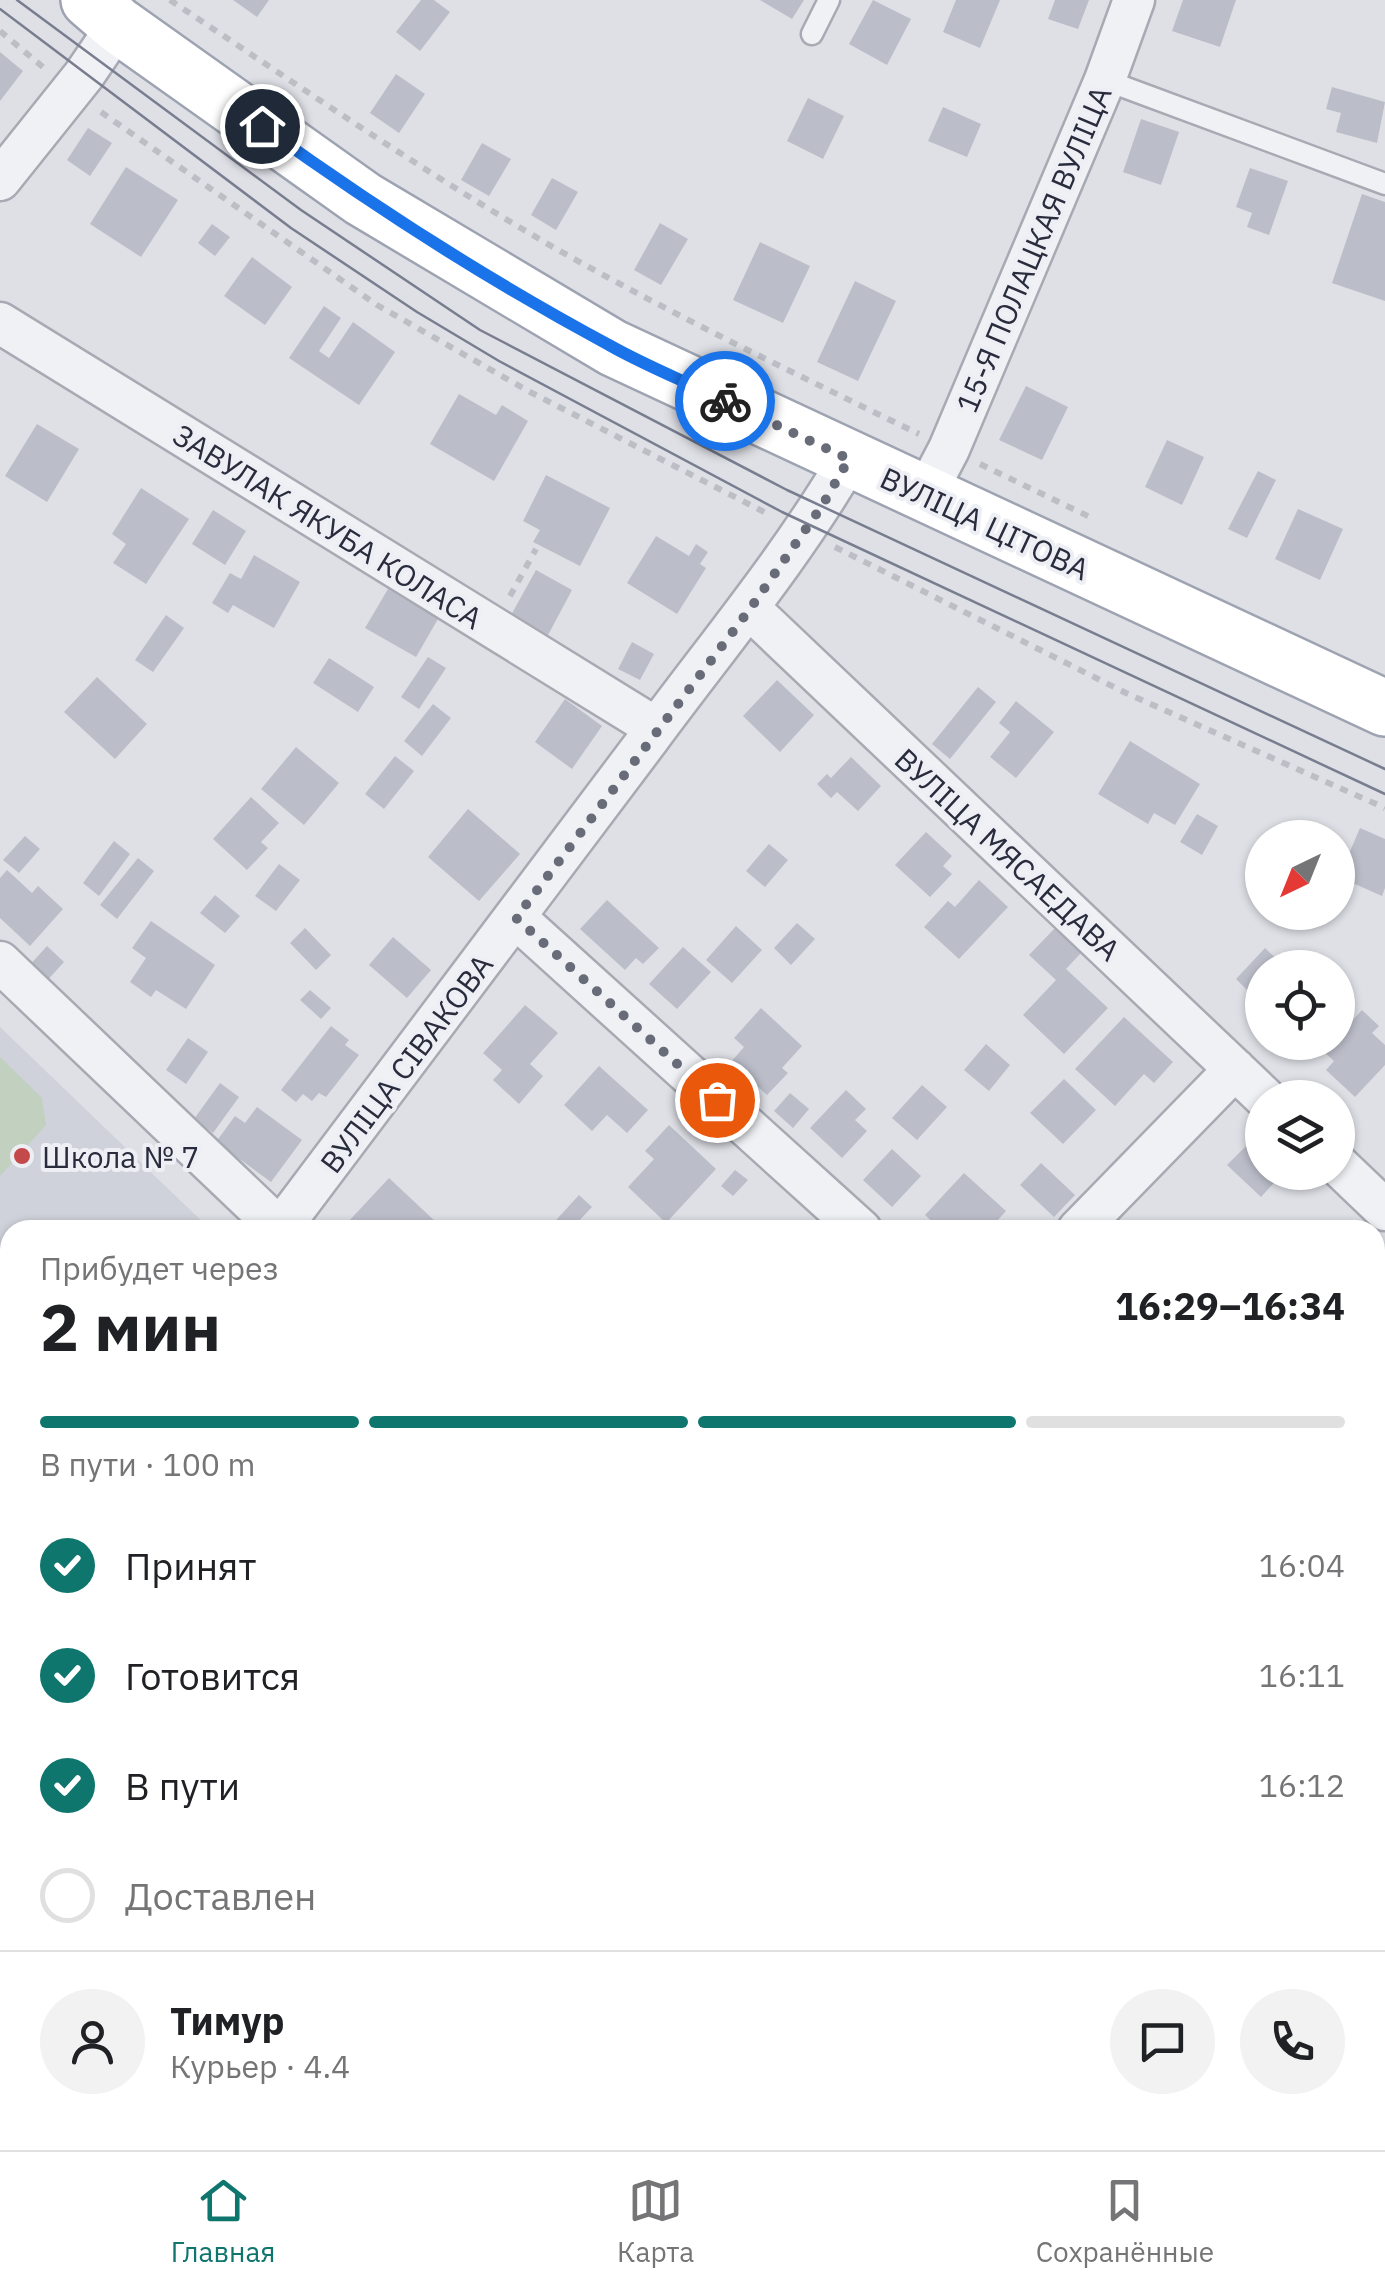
<!DOCTYPE html>
<html lang="ru">
<meta charset="utf-8">
<style>
body{margin:0;font-family:"IBM Plex Sans",sans-serif;background:#f2f2f2;color:#202124;height:100vh;display:flex;flex-direction:column;font-size:38px;white-space:nowrap}
*{box-sizing:border-box;margin:0}
p{font-size:32px;color:#757577}
.icon{flex:none;width:55px;height:55px;fill:none;stroke:currentColor;stroke-width:2;stroke-linecap:round;stroke-linejoin:round}
.map{position:relative;flex:1;overflow:hidden}
.details{position:absolute;left:0px;top:1220px;width:1385px;height:930px;display:flex;flex-direction:column;background:#fff;border-radius:30px 30px 0 0;box-shadow:0 2px 8px #0004}
.details>*{flex:none}
.needle{width:65px;rotate:223deg}
.tools{position:absolute;left:1245px;top:820px;display:grid;gap:20px}
.tools a{display:grid;place-items:center;width:110px;height:110px;border-radius:50%;background:#fff;box-shadow:0 2px 8px #0004;font-size:50px}
.pin{position:absolute;display:grid;place-items:center;width:85px;height:85px;color:#fff;margin:-42px;border:5px solid #fff;border-radius:50%;box-shadow:0 2px 10px #0007}
.courier{position:absolute;display:grid;place-items:center;width:100px;height:100px;margin:-50px;border:8px solid #1a73e8;border-radius:50%;background:#fff;color:#222;box-shadow:0 2px 12px #0007}
.head em{font-style:normal;font-weight:800}
.head div{display:flex;flex-direction:column-reverse}
.head{display:flex;align-items:center;justify-content:space-between;height:170px;padding:0 40px}
h1{font-size:65px;font-weight:800;line-height:75px}
.bar{display:grid;grid-template-columns:repeat(4,1fr);gap:15px 10px;align-content:center;height:120px;padding:0 40px}
.bar i{height:12px;border-radius:8px;background:#e0e0e0}
.bar .active{background:#0f766e}
.bar p{grid-column:span 4}
.line{display:flex;align-items:center;gap:25px;padding:0 40px;border-top:2px solid #e0e0e0}
.line div{flex:1}
.round{display:grid;place-items:center;flex:none;width:105px;height:105px;border-radius:52px;background:#f2f2f2}
ol{padding:0 40px;list-style:none}
li{display:flex;align-items:center;gap:30px;height:110px}
li p{margin-inline-start:auto}
li .icon{padding:10px;border-radius:50%;background:#0f766e;color:#fff;stroke-width:4}
li:last-child{color:#757577}
li i{width:55px;height:55px;border:5px solid #e0e0e0;border-radius:50%}
.tabs{display:flex;justify-content:space-around;align-items:center;height:140px;border-top:2px solid #e0e0e0;background:#fff;font-size:28px;color:#757577}
.tabs a{display:grid;justify-items:center;gap:5px}
.tabs .active{color:#0f766e}
.map>svg:first-child{display:block}
.built{fill:#d0d2db}
.green{fill:#c1d0bf}
.building{fill:#bbbec9}
.lines{fill:none;stroke-linecap:round;stroke-linejoin:round}
.lane-casing{stroke:#a7aab3;stroke-width:25}
.street-casing{stroke:#a7aab3;stroke-width:45}
.primary-casing{stroke:#9ea3b1;stroke-width:60}
.path{stroke:#bcbec5;stroke-width:6;stroke-dasharray:8 8;stroke-linecap:butt}
.lane{stroke:#f0f1f5;stroke-width:20}
.street{stroke:#f0f1f5;stroke-width:40}
.primary{stroke:#fff;stroke-width:55}
.tram{stroke:#787d8f;stroke-width:2.5}
.done{stroke:#686b78;stroke-width:10;stroke-dasharray:0 18}
.route{stroke:#1a73e8;stroke-width:12}
.poi-dot{fill:#c4494a;stroke:#edeff4;stroke-width:4}
.labels{text-anchor:middle;dominant-baseline:central;stroke-width:8;stroke-linejoin:round;paint-order:stroke}
.street-label{font-size:30px;fill:#282c3c;stroke:#edeff4}
.poi-label{font-size:30px;fill:#282c3c;stroke:#edeff4;text-anchor:start}
</style>
<div class="map">
<svg width="1385" height="2150" viewBox="0 0 1385 2150">
<rect width="100%" height="100%" fill="#dee0e6"/>
<path class="built" d="M0,1027L211,1230H10V1546L0,1558Z"/>
<path class="green" d="M0,1057L42,1098L46,1125L0,1176Z"/>
<path class="building" d="M233,0H269L257,17Z
M421,0H434L450,12L420,51L396,32Z
M760,0H804L792,19Z
M873,0L911,19L887,65L849,44Z
M956,0H1000L980,48L943,32Z
M1055,0H1089L1078,29L1048,19Z
M1183,0H1236L1220,47L1172,31Z
M0,52L23,71L0,101Z
M396,74L425,94L399,133L370,113Z
M1332,87L1385,102L1377,143L1336,132L1341,113L1326,109Z
M808,98L844,116L823,159L787,141Z
M943,107L981,124L967,157L928,141Z
M1141,119L1179,132L1161,185L1123,172Z
M88,128L112,143L90,176L67,160Z
M482,143L511,159L489,196L461,180Z
M126,167L178,200L141,257L90,224Z
M1250,168L1288,181L1269,235L1247,227L1252,213L1236,207Z
M552,178L578,192L556,230L531,215Z
M1362,194L1385,202V301L1332,283Z
M660,223L688,239L661,285L634,270Z
M212,224L230,237L215,256L198,243Z
M760,242L810,266L783,323L733,300Z
M252,257L292,287L265,325L224,296Z
M855,281L896,301L858,381L817,362Z
M324,306L341,318L319,351L329,358L353,322L395,352L359,405L289,358Z
M1026,386L1068,407L1042,460L999,440Z
M459,394L496,415L502,405L528,421L494,481L430,444Z
M37,424L79,449L47,502L5,476Z
M1167,440L1204,457L1182,505L1145,487Z
M1258,471L1276,480L1247,538L1228,529Z
M546,475L610,508L580,566L533,542L540,530L523,521Z
M141,488L189,519L146,584L113,563L126,544L112,534Z
M1298,509L1343,529L1320,580L1275,559Z
M213,510L246,531L225,565L192,544Z
M656,536L689,556L696,544L708,552L700,564L706,568L677,614L627,583Z
M254,555L300,582L274,628L233,605L228,613L212,603L230,573L241,579Z
M536,570L572,590L547,637L510,617Z
M388,589L438,619L416,657L365,628Z
M166,615L184,628L153,672L135,660Z
M632,642L654,654L640,680L618,669Z
M428,657L446,668L419,709L401,697Z
M329,658L374,687L358,712L313,683Z
M97,677L147,724L115,759L64,712Z
M777,680L814,715L780,752L743,716Z
M978,687L996,702L950,759L932,744Z
M565,699L602,726L572,769L535,742Z
M1016,701L1054,732L1016,778L990,757L1010,732L999,723Z
M433,704L451,718L422,756L404,741Z
M1130,741L1200,784L1175,825L1154,813L1148,824L1098,794Z
M296,747L339,783L304,825L261,789Z
M395,756L414,771L384,809L365,794Z
M851,757L881,786L858,811L837,792L831,798L817,784L827,774L831,778Z
M251,797L279,823L261,842L268,848L247,870L213,839Z
M468,809L520,854L479,901L428,857Z
M1197,814L1218,826L1202,855L1180,842Z
M1360,828L1385,839V888L1382,896L1339,877Z
M926,832L952,856L943,866L952,874L930,897L895,865Z
M25,836L40,849L19,873L3,860Z
M114,841L130,854L99,896L83,883Z
M769,844L788,860L765,887L746,871Z
M138,858L154,871L117,919L100,905Z
M279,864L300,880L276,911L255,896Z
M7,870L32,893L38,886L63,909L30,946L0,918V878Z
M979,880L1008,907L959,959L924,927L948,901L955,907Z
M215,895L240,916L225,933L200,913Z
M607,900L659,948L643,964L636,958L625,970L580,929Z
M151,921L215,965L186,1009L156,990L151,997L130,982L146,958L132,948Z
M797,923L815,939L791,965L774,948Z
M736,926L762,950L732,983L706,960Z
M305,928L331,955L316,970L290,943Z
M1055,928L1081,953L1066,969L1108,1008L1064,1054L1023,1015L1056,980L1029,955Z
M393,937L431,970L407,998L369,965Z
M47,946L64,962L44,984L27,968Z
M683,947L711,972L677,1009L649,984Z
M1265,948L1286,968H1262V1005L1236,979Z
M310,990L331,1008L321,1019L300,1000Z
M525,1005L558,1033L530,1064L543,1076L519,1104L493,1080L502,1070L483,1053Z
M761,1008L802,1046L782,1068L788,1073L767,1095L731,1062L744,1047L734,1038Z
M1362,1010L1379,1026L1372,1033L1385,1045V1065L1355,1097L1326,1070L1334,1061L1323,1051L1331,1042H1338V1036Z
M1124,1017L1173,1062L1154,1083L1144,1074L1115,1106L1075,1069Z
M331,1026L349,1040L345,1045L359,1055L326,1097L319,1093L312,1101L303,1094L296,1102L281,1090Z
M188,1038L208,1052L186,1084L166,1070Z
M986,1044L1010,1065L989,1091L964,1070Z
M599,1066L648,1110L627,1133L607,1115L592,1131L564,1105Z
M1064,1079L1096,1110L1063,1144L1030,1113Z
M220,1083L239,1097L213,1133L194,1119Z
M922,1085L947,1107L917,1140L892,1118Z
M846,1090L866,1109L855,1120L867,1131L842,1158L810,1128Z
M790,1093L809,1109L793,1128L774,1111Z
M257,1107L302,1140L271,1182L216,1142L235,1116L245,1123Z
M669,1125L716,1169L666,1223L628,1187L654,1159L645,1151Z
M1254,1138L1262,1146V1172H1284L1261,1197L1227,1165Z
M892,1149L921,1176L892,1207L863,1180Z
M1041,1163L1075,1195L1054,1217L1020,1185Z
M735,1170L748,1180L733,1196L721,1186Z
M964,1173L1006,1211L989,1230H941L925,1215Z
M389,1178L437,1223L430,1230H355L347,1223Z
M579,1195L592,1207L576,1224L583,1230H547Z
M1375,1256L1385,1266V1299L1375,1309Z
M1375,1463L1385,1472V1481L1375,1493Z
M1385,1776V1820L1378,1828L1375,1825V1787Z
M10,1832V1879L0,1869V1842Z
M10,1975V1999L2,2007L0,1985Z
M1385,2011V2059L1375,2069V2021Z
M10,2052V2122L0,2111V2061Z
M10,2135V2140H33L23,2150H11L3,2142Z
M63,2140H125L115,2150H58L55,2148Z
M347,2140H396L386,2150H357Z
M705,2140H785L776,2150H717Z
M946,2140H1015L1005,2150H946L941,2145Z
M1307,2140H1356L1346,2150H1318Z"/>
<g class="lines">
<g class="lane-casing">
<path id="lane" d="M812,34L829,0
M1105,80L1385,184"/>
</g>
<g class="street-casing">
<path id="street" d="M0,180L84,75L118,25
M0,323L656,728
M925,495L949,449L1105,80L1134,0
M750,609L1265,1098
M516,918L861,1230
M0,962L281,1230
M1338,1165L1385,1210
M279,1230C403,1066 527,902 650,737C718,645 791,558 849,459
M1078,1230L1235,1069
M1375,1590L1385,1579
M0,1601L10,1587
M1231,2140L1241,2150
M197,2150L207,2140
M853,2150L862,2140"/>
</g>
<g class="primary-casing">
<path id="primary" d="M89,0L118,25L363,199L613,348L1385,708"/>
</g>
<path class="path" d="M170,0C299,86 426,174 560,251C677,317 798,375 919,434
M0,31L44,68
M101,112L377,305L530,392L770,515
M980,464L1094,519
M835,547L1126,693L1385,808
M510,596L536,549"/>
<use href="#lane" class="lane"/>
<use href="#street" class="street"/>
<use href="#primary" class="primary"/>
<path class="tram" d="M17,0L301,210L480,330L787,490L1385,769
M0,9L291,228L417,312L499,361L782,512L1385,794"/>
</g>
<g class="lines">
<path class="done" d="M717,1100L516,918L750,609L822,506L849,459L725,401"/>
<path class="route" d="M262,126C373,206 488,280 609,345C646,366 687,382 725,401"/>
</g>
<circle class="poi-dot" cx="22" cy="1156" r="10"/>
<g class="labels">
<g class="street-label">
<text transform="translate(1033 249) rotate(-67)">15-Я ПОЛАЦКАЯ ВУЛІЦА</text>
<text transform="translate(985 523) rotate(25)">ВУЛІЦА ЦІТОВА</text>
<text transform="translate(328 526) rotate(32)">ЗАВУЛАК ЯКУБА КОЛАСА</text>
<text transform="translate(1008 854) rotate(43)">ВУЛІЦА МЯСАЕДАВА</text>
<text transform="translate(406 1063) rotate(-53)">ВУЛІЦА СІВАКОВА</text>
</g>
<g class="poi-label">
<text x="42" y="1156">Школа № 7</text>
</g>
</g>
</svg>
<div class="tools">
<a><svg class="needle" viewBox="-14 -14 28 28"><path d="M0-13l5 13h-10z" fill="#e53935"/><path d="M0 13l5-13h-10z" fill="#757577"/></svg></a>
<a><svg class="icon" aria-label="locate" viewBox="0 0 24 24"><circle cx="12" cy="12" r="6"/><path d="M12 2v4M12 18v4M2 12h4M18 12h4"/></svg></a>
<a><svg class="icon" aria-label="layers" viewBox="0 0 24 24"><path d="M12 4l9 5-9 5-9-5zM3 14l9 5 9-5"/></svg></a>
</div>
<div class="pin" style="left:717px;top:1100px;background:#ea580c"><svg class="icon" aria-label="bag" viewBox="0 0 24 24"><path d="M5 8h14l-1 12H6zM9 8a3 3 0 0 1 6 0"/></svg></div>
<div class="pin" style="left:262px;top:126px;background:#1f2937"><svg class="icon" aria-label="home" viewBox="0 0 24 24"><path d="M3 11l9-7 9 7M6 9v11h12V9"/></svg></div>
<div class="courier" style="left:725px;top:401px"><svg class="icon" aria-label="bike" viewBox="0 0 24 24"><circle cx="6" cy="16" r="4"/><circle cx="18" cy="16" r="4"/><path d="M6 16l4-8h5l3 8M10 8l3 8H6M13 5h3"/></svg></div>
<section class="details">
<div class="head"><div><h1>2 мин</h1><p>Прибудет через</p></div><em>16:29–16:34</em></div>
<div class="bar"><i class="active"></i><i class="active"></i><i class="active"></i><i></i><p>В пути · 100 m</p></div>
<ol>
<li><svg class="icon" aria-label="check" viewBox="0 0 24 24"><path d="M5 12l5 5 9-10"/></svg>Принят<p>16:04</p></li>
<li><svg class="icon" aria-label="check" viewBox="0 0 24 24"><path d="M5 12l5 5 9-10"/></svg>Готовится<p>16:11</p></li>
<li><svg class="icon" aria-label="check" viewBox="0 0 24 24"><path d="M5 12l5 5 9-10"/></svg>В пути<p>16:12</p></li>
<li><i></i>Доставлен</li>
</ol>
<div class="line" style="height:180px"><a class="round"><svg class="icon" aria-label="person" viewBox="0 0 24 24"><circle cx="12" cy="8" r="4"/><path d="M4 21q1-7 8-7t8 7"/></svg></a><div><b>Тимур</b><p>Курьер · 4.4</p></div><a class="round"><svg class="icon" aria-label="chat" viewBox="0 0 24 24"><path d="M4 5h16v11H9l-5 4z"/></svg></a><a class="round"><svg class="icon" aria-label="phone" viewBox="0 0 24 24"><path d="M5 4h4l2 5-3 2q2 4 5 5l2-3 5 2v4C11 20 4 13 5 4z"/></svg></a></div>
</section>
</div>
<nav class="tabs">
<a class="active"><svg class="icon" aria-label="home" viewBox="0 0 24 24"><path d="M3 11l9-7 9 7M6 9v11h12V9"/></svg>Главная</a>
<a><svg class="icon" aria-label="map" viewBox="0 0 24 24"><path d="M3 6l6-2 6 2 6-2v14l-6 2-6-2-6 2zM9 4v14M15 6v14"/></svg>Карта</a>
<a><svg class="icon" aria-label="saved" viewBox="0 0 24 24"><path d="M7 4h10v16l-5-4-5 4z"/></svg>Сохранённые</a>
</nav>
